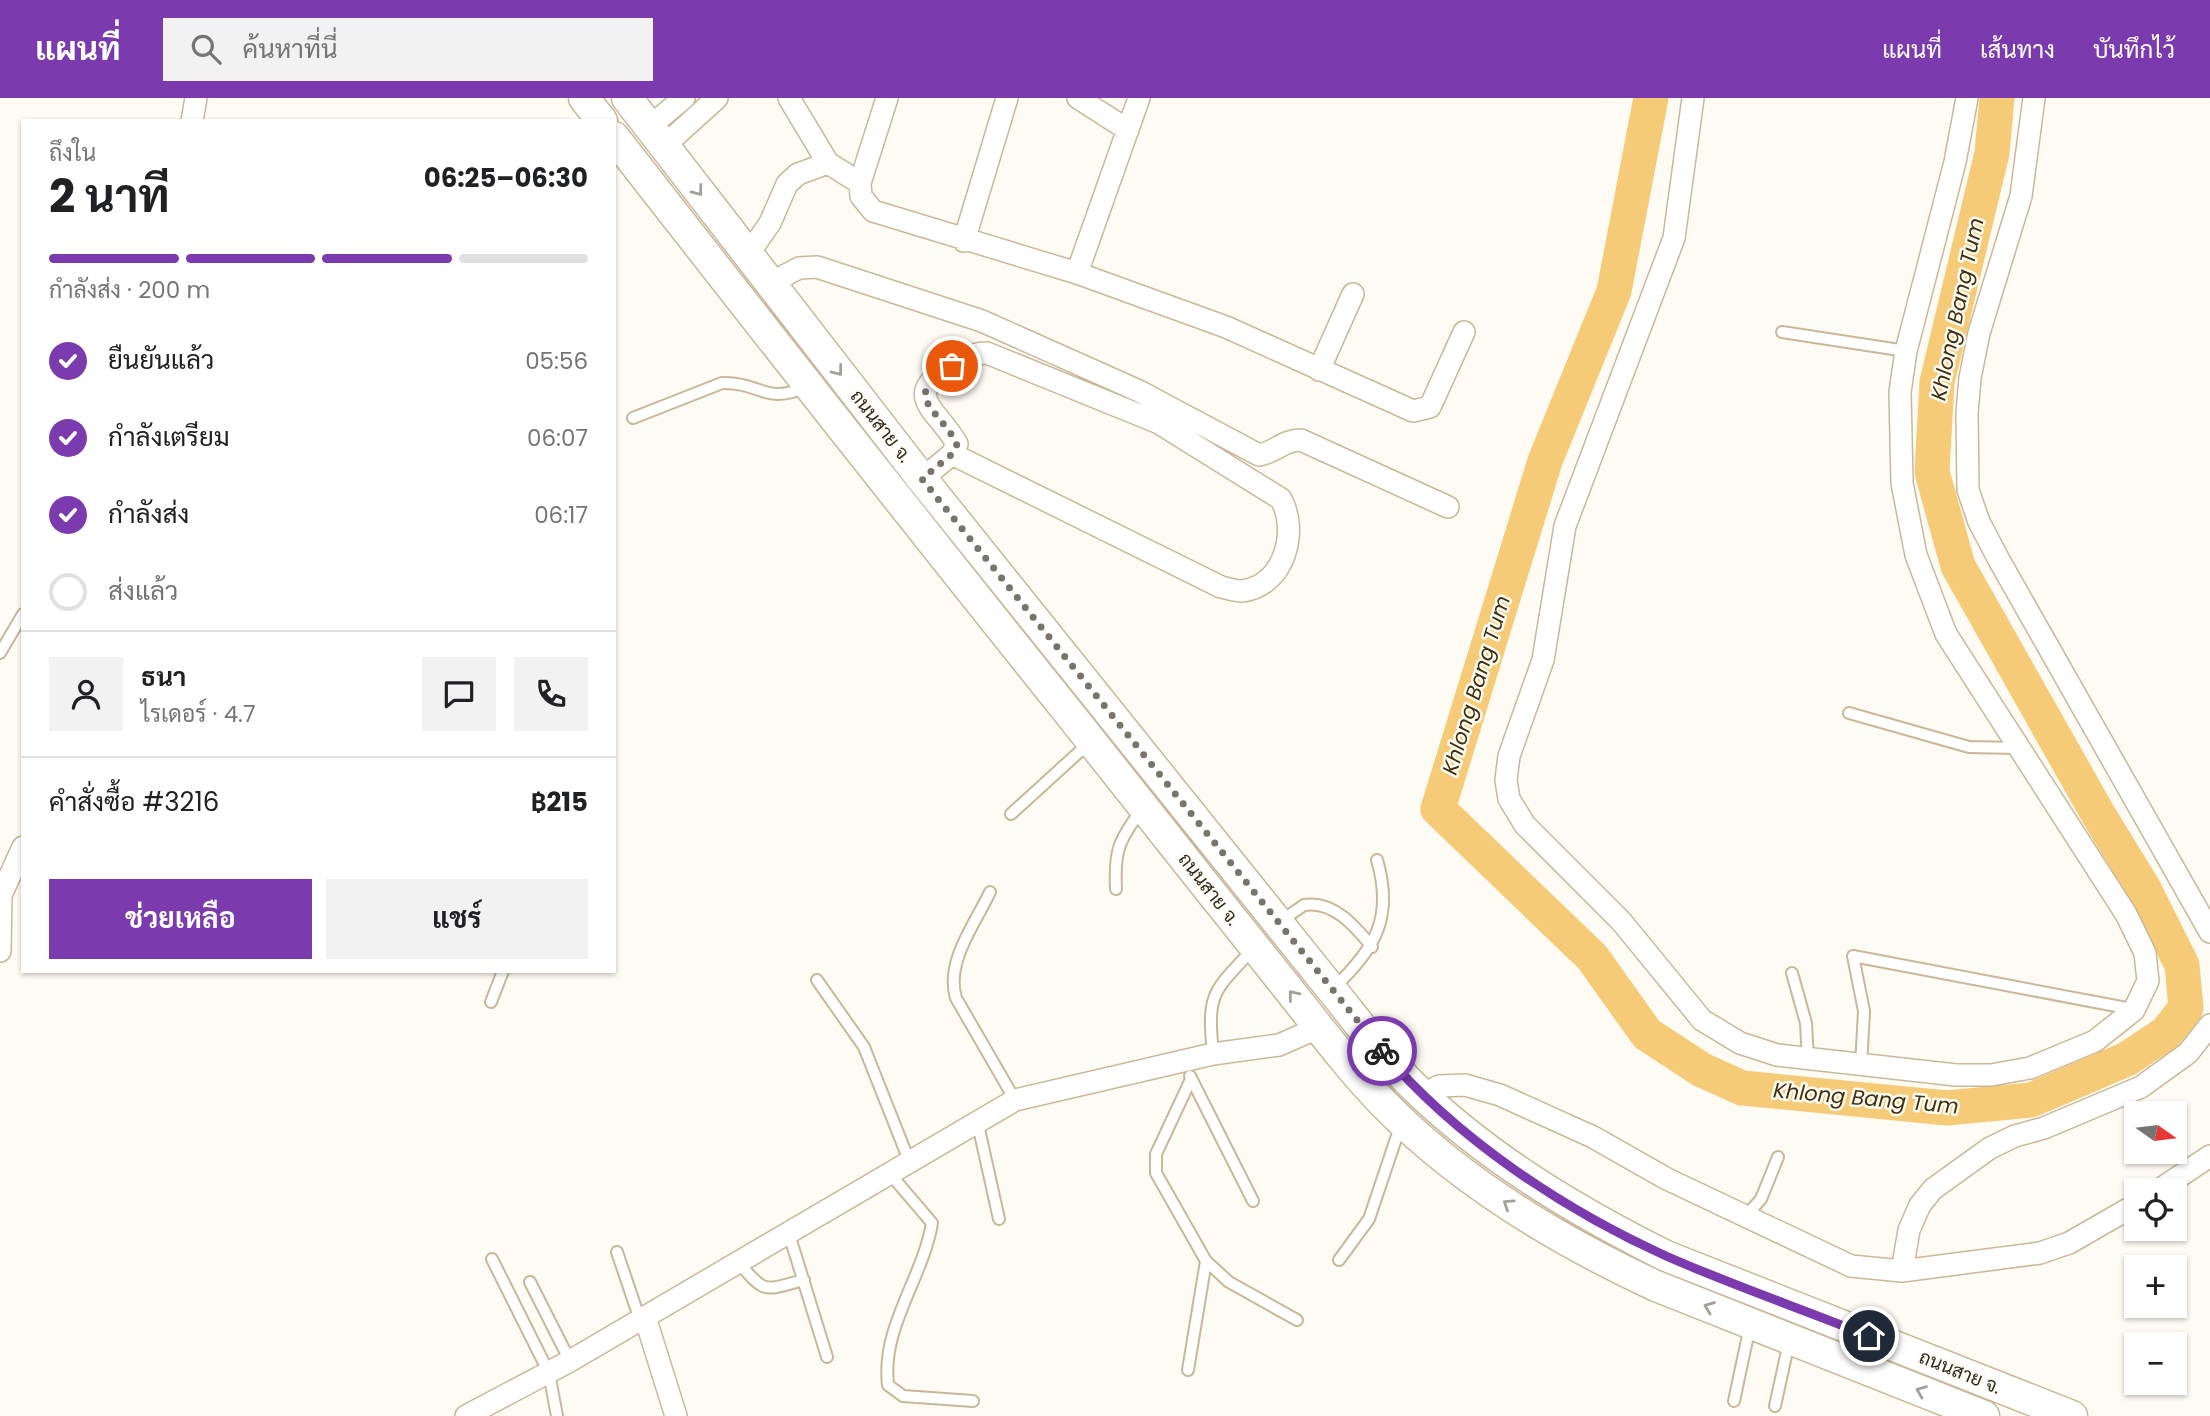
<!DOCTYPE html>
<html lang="th">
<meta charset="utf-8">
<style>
body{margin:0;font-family:Poppins,Sarabun,sans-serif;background:#f2f2f2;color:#202124;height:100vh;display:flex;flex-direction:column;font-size:26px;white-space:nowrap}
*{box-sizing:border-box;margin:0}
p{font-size:23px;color:#757577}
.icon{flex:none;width:38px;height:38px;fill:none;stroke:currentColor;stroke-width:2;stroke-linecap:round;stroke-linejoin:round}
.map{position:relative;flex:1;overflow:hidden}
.side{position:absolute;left:21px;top:21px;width:595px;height:854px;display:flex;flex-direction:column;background:#fff;border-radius:0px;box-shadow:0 2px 5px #0004}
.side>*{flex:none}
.needle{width:46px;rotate:104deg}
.buttons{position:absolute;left:2124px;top:1003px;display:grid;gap:14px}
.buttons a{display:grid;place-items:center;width:63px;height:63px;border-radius:0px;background:#fff;box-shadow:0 2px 5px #0004;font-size:35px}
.pin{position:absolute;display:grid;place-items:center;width:60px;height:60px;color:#fff;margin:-30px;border:4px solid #fff;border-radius:50%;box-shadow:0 2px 7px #0007}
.courier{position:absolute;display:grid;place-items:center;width:70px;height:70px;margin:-35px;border:5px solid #7b3aae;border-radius:50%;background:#fff;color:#222;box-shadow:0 2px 9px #0007}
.headline em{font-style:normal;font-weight:700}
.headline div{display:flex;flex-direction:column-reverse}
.headline{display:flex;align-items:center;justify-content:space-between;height:119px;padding:0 28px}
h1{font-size:46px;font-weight:700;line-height:52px}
.bar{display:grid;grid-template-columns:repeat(4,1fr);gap:10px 7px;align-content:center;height:84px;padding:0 28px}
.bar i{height:9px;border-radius:5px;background:#e0e0e0}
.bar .on{background:#7b3aae}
.bar p{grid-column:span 4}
.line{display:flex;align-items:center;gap:18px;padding:0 28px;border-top:2px solid #e0e0e0}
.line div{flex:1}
.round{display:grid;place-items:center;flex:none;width:74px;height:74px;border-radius:0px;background:#f2f2f2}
ol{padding:0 28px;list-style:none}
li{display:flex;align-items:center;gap:21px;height:77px}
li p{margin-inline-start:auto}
li .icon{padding:7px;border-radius:50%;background:#7b3aae;color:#fff;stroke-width:4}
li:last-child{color:#757577}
li i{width:38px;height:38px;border:4px solid #e0e0e0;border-radius:50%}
.action{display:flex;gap:14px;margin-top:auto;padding:14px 28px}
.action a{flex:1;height:80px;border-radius:0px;background:#7b3aae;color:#fff;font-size:28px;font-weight:700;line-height:80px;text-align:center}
.action a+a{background:#f2f2f2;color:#202124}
header{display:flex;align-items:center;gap:42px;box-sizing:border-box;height:98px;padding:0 35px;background:#7b3aae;color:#fff}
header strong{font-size:33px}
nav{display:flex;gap:38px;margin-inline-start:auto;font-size:24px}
.search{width:490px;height:63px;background:#f2f2f2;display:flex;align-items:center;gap:18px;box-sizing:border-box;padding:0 24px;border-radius:0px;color:#757577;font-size:26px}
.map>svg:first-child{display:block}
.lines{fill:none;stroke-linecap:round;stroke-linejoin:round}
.river{stroke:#f5cb77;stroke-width:35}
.service-casing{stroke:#c8b899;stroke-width:14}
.minor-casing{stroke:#c8b899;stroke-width:24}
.secondary-casing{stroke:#c8b899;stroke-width:33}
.service{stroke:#fff;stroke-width:10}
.minor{stroke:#fff;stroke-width:21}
.secondary{stroke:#fff;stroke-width:30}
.oneway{stroke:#a2a09a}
.done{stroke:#79746a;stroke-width:7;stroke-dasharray:0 12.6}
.route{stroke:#7b3aae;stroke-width:9}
.labels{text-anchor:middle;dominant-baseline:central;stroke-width:5;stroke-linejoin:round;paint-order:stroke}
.street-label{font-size:19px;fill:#312b1f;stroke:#fefbf4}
.water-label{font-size:21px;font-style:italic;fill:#41300b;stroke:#fefbf4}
</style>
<header>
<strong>แผนที่</strong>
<div class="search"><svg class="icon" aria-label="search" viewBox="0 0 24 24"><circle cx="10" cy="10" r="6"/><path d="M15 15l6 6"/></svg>ค้นหาที่นี่</div>
<nav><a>แผนที่</a><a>เส้นทาง</a><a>บันทึกไว้</a></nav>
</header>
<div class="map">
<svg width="2210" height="1318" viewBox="0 0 2210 1318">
<rect width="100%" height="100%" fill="#fefbf4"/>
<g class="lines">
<path class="river" d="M1651,0L1614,193L1545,363L1438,711L1592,859L1647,936L1702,972L1742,990L1947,1010L2031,1002L2127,961L2166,935L2186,910L2182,867L2144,791L2098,716L1958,468L1932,374L1937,284L1992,55L1997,0"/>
<g class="service-casing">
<path id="service" d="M1782,234L1906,253
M633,320L722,285C761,284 766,308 808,288
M0,555L23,516
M1849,615L1969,649L2017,650
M1011,716L1089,645
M1116,791C1114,752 1119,742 1142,711
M990,794C975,826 945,864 956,900L1015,1002
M1281,823L1304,807C1333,802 1355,828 1372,849
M1792,875L1806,925L1808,962
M817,882L864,949L910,1065
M1334,890C1375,850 1394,820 1377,762
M491,904L503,873
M1213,956C1207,895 1212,895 1253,851
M1861,968L1864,913L1853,858L2132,911
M1190,978L1253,1103
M1191,981L1156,1056V1075L1206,1163L1229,1184L1297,1222
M977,1022L999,1121
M891,1077L932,1125C923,1180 881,1229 888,1287L903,1298L973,1303
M1745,1119L1761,1101L1778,1059
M789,1136L827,1259
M617,1154L640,1222
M492,1161L549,1275L557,1318
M1339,1162L1369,1121L1401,1026
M739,1165C766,1197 764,1192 804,1182
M530,1184L570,1263
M1188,1272L1206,1163
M1734,1303L1750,1228
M1775,1308L1789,1244"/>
</g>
<g class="minor-casing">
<path id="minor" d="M789,0L828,65L860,85
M887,0L860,85L861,98L873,113L1077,175L1226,229L1413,313L1430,309L1464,234
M1078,0L1128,32
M1693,0L1674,140L1565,428L1543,562L1509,658L1506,682L1509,701L1525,727L1621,823L1702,922L1740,945L1777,957L1956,977H1991L2030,970L2095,943L2134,912L2148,883L2145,855L2126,816L1946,536L1916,457L1902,385L1900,294L1906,253L1955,64L1967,0
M2034,0L2021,98L1979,235L1970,280L1967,315L1968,392L1979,424L1999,462L2210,834
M192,23L196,0
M649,29L684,0
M664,48L717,0
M964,143L1007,0
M747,158L770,125L787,86L798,76L828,65
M1077,175L1139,0
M769,186L799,170L817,169L982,223L1139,293L1259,357C1276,354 1283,342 1301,342L1448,409
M1319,272L1353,196
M922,381L952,356L957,346C940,314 901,298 947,271C961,262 971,255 987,255L1159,325L1281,401C1299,434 1284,488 1242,493C1235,493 1227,490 1221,489L952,356
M0,853L1,797L23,749
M1423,997L1439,988L1465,987L1500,997L1593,1039L1667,1081L1851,1168L1902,1173L2040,1155L2069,1145L2137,1106
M2159,1092L2210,1058
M1902,1173L1909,1132L1920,1107L1933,1091L1990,1050L2015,1038L2044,1030L2141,989L2188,955L2210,927
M645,1219L676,1318
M466,1318L570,1263L1015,1002L1213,956L1279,947L1320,929"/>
</g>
<g class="secondary-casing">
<path id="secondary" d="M584,0L602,23
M627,0L922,381L1332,892C1357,923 1382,957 1411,986C1484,1058 1574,1112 1666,1158L2072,1318
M614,39C765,233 918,427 1072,619C1140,705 1209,792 1278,878C1312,920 1345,966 1383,1005C1460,1084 1557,1142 1656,1188L1984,1318"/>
</g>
<use href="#service" class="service"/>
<use href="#minor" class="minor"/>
<use href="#secondary" class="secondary"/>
</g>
<defs><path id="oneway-chevron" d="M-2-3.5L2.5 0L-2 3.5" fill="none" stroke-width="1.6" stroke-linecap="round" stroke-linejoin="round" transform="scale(1.75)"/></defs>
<g class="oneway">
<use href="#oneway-chevron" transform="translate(698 93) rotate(53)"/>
<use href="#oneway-chevron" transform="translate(838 273) rotate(52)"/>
<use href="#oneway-chevron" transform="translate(1293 897) rotate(-129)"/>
<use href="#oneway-chevron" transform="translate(1508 1106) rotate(-146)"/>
<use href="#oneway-chevron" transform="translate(1709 1209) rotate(-159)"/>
<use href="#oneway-chevron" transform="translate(1921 1293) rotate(-158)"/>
</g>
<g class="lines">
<path class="done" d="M952,268C899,299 938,309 957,346L952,356L922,381L1382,953"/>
<path class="route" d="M1382,953C1456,1040 1562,1111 1666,1158C1732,1187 1802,1211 1869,1238"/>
</g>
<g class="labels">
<g class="street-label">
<text transform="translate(881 328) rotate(52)">ถนนสาย จ.</text>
<text transform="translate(1209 791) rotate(52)">ถนนสาย จ.</text>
<text transform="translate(1960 1274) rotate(22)">ถนนสาย จ.</text>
</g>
<g class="water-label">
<text transform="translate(1957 211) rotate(-78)">Khlong Bang Tum</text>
<text transform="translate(1476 587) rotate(-73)">Khlong Bang Tum</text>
<text transform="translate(1866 1000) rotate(5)">Khlong Bang Tum</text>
</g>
</g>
</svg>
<div class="buttons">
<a><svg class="needle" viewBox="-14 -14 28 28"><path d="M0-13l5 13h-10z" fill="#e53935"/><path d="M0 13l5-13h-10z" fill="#757577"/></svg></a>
<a><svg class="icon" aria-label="locate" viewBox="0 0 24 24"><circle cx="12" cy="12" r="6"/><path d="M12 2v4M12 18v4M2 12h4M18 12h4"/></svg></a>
<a>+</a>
<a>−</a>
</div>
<div class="pin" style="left:952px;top:268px;background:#ea580c"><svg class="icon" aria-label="bag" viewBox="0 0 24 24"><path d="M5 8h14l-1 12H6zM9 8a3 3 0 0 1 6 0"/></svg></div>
<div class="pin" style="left:1869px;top:1238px;background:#1f2937"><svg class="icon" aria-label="home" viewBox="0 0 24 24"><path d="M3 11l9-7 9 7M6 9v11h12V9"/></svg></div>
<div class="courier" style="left:1382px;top:953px"><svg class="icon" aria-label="bike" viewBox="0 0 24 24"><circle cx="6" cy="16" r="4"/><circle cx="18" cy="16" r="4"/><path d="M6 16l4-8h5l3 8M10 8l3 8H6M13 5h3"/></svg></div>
<section class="side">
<div class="headline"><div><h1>2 นาที</h1><p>ถึงใน</p></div><em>06:25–06:30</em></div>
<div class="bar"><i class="on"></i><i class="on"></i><i class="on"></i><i></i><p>กำลังส่ง · 200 m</p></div>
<ol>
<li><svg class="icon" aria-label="check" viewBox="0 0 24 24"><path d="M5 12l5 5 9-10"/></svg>ยืนยันแล้ว<p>05:56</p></li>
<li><svg class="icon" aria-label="check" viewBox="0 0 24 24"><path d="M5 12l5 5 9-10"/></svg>กำลังเตรียม<p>06:07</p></li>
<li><svg class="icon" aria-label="check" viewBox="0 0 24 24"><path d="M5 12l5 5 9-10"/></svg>กำลังส่ง<p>06:17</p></li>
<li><i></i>ส่งแล้ว</li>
</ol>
<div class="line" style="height:126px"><a class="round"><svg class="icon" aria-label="person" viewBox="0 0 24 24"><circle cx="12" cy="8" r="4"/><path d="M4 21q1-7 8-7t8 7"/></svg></a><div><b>ธนา</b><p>ไรเดอร์ · 4.7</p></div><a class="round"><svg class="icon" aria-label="chat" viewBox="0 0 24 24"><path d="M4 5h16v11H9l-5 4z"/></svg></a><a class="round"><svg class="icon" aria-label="phone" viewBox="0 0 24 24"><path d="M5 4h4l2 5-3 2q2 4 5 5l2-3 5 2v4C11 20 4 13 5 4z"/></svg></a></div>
<div class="line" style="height:91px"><div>คำสั่งซื้อ #3216</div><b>฿215</b></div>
<div class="action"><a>ช่วยเหลือ</a><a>แชร์</a></div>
</section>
</div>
